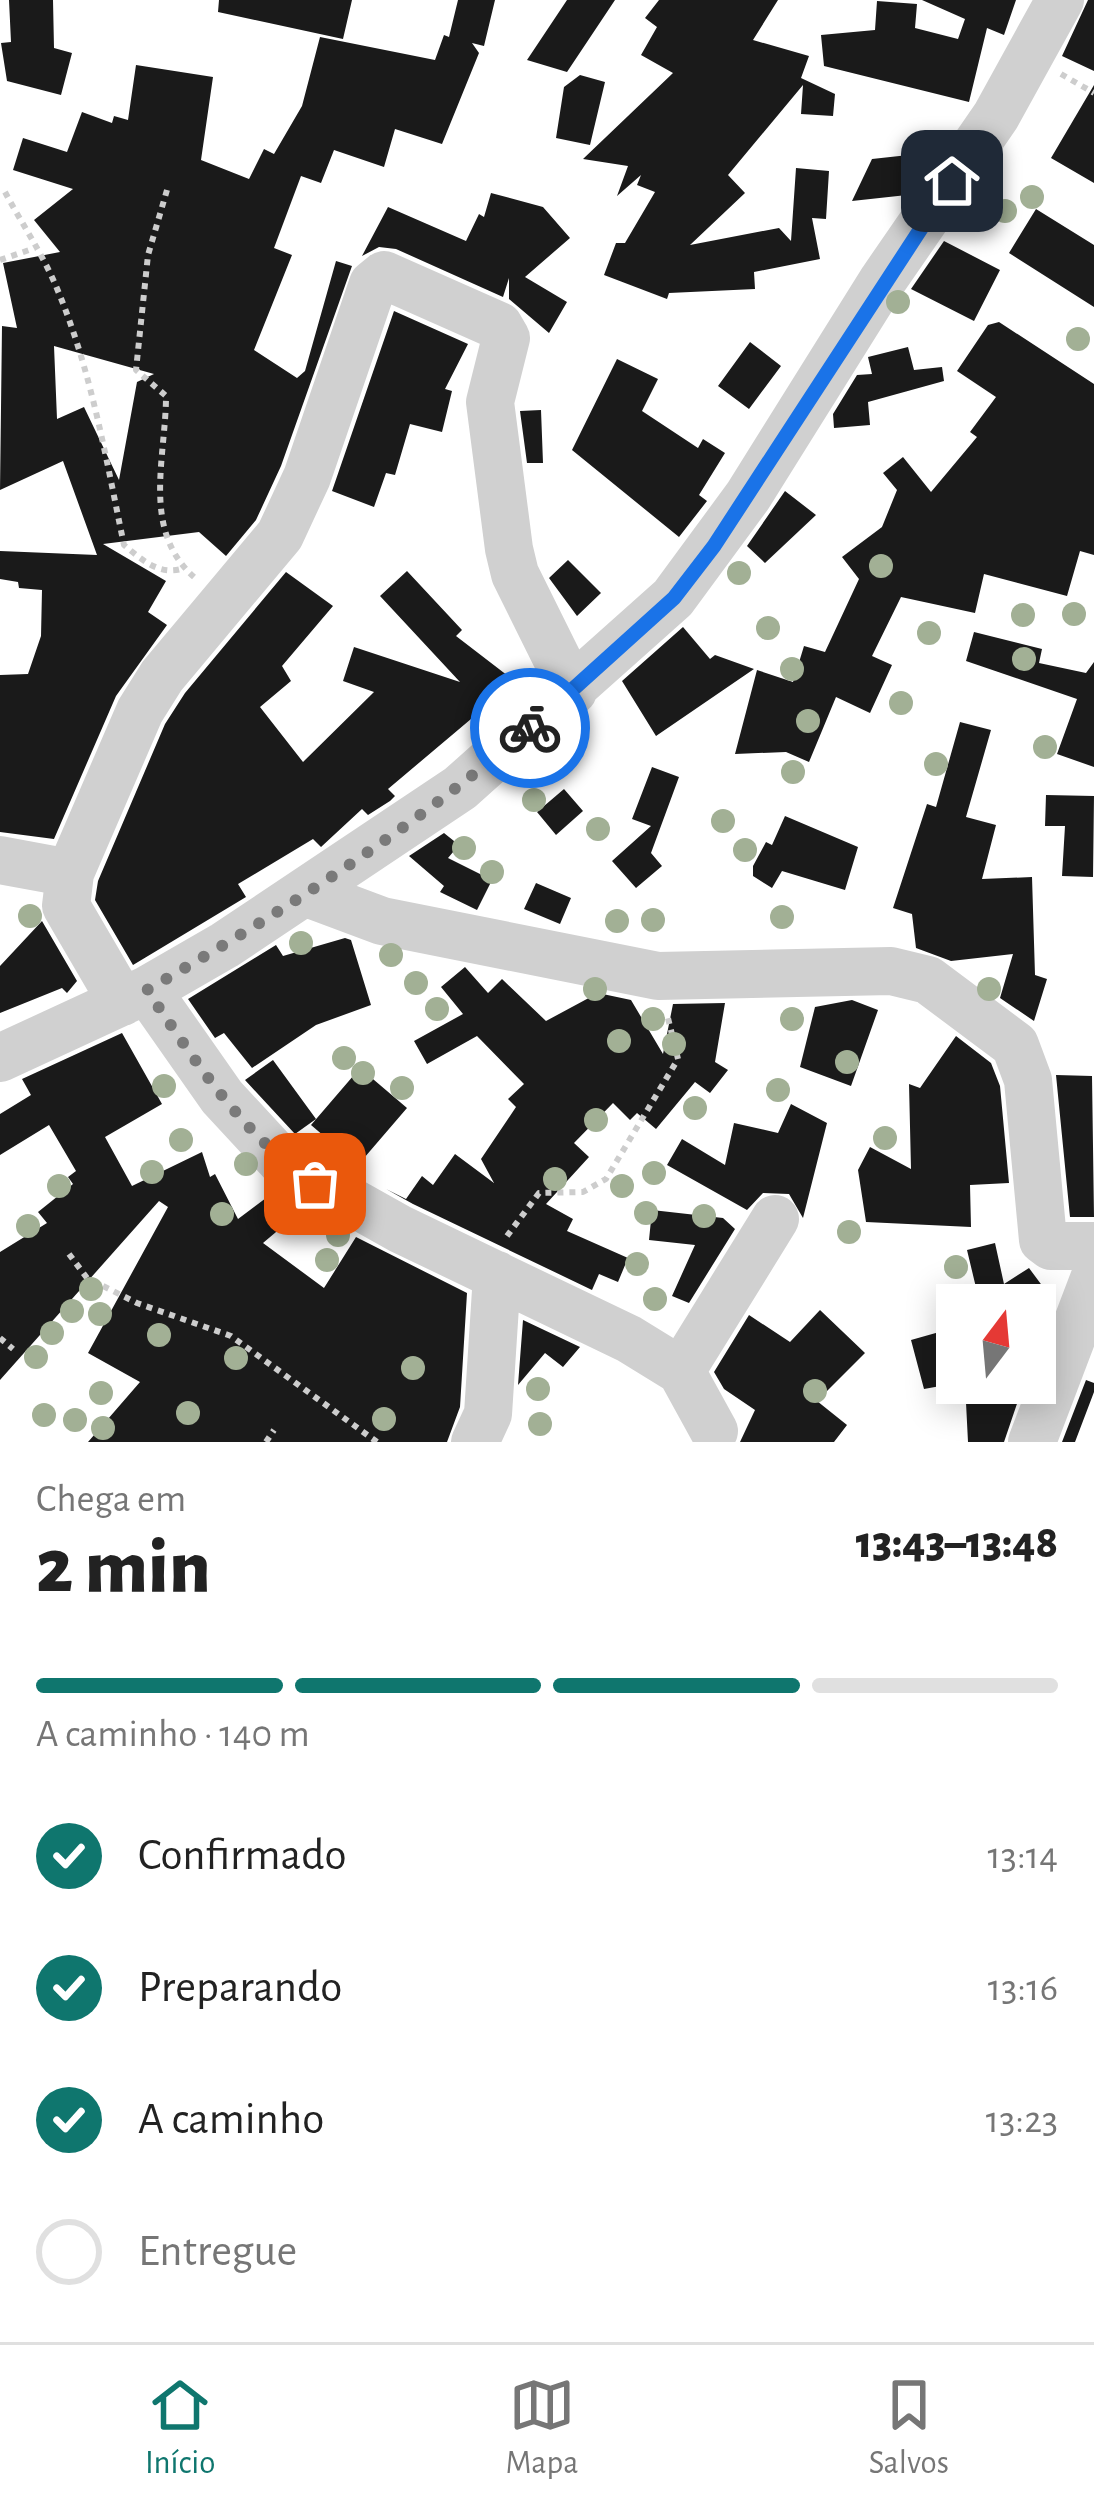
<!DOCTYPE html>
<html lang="pt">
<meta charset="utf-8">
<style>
body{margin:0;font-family:"Alegreya Sans",sans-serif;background:#f6f6f6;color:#222;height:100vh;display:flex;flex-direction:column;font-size:45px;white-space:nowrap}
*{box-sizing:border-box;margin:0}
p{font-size:39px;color:#767676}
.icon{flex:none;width:66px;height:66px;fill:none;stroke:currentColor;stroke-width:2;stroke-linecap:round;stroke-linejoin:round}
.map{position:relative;height:1442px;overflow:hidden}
.details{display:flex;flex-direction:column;background:#fff;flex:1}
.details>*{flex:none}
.needle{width:78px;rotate:16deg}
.fabs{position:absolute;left:936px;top:1284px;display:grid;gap:24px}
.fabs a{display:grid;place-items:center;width:120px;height:120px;border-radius:0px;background:#fff;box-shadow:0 6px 30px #0003;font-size:60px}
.pin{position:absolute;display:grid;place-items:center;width:102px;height:102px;color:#fff;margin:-51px;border-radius:24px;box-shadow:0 6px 18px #0006}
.courier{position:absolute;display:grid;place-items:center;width:120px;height:120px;margin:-60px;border:9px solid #1a73e8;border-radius:50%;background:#fff;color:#222;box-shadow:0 3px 15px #0007}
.headline em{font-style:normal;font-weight:800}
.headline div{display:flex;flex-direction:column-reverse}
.headline{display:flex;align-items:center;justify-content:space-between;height:204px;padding:0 36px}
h1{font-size:78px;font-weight:800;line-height:90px}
.bar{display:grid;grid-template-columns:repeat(4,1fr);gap:18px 12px;align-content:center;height:144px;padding:0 36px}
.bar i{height:15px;border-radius:9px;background:#e0e0e0}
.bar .on{background:#0f766e}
.bar p{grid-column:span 4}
ol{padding:0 36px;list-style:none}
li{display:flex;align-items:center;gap:36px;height:132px}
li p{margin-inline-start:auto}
li .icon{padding:12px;border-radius:50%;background:#0f766e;color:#fff;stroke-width:4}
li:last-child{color:#767676}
li i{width:66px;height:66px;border:6px solid #e0e0e0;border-radius:50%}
.menu{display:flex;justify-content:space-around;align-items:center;height:168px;border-top:3px solid #e0e0e0;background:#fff;font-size:33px;color:#767676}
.menu a{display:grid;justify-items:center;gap:6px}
.menu .on{color:#0f766e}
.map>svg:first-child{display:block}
.building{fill:#1a1a1a;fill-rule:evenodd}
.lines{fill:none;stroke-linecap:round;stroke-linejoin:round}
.path{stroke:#cdcdcd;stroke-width:6;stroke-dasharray:6 6;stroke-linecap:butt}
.minor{stroke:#d0d0d0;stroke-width:48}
.tree{fill:#a2b095}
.done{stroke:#7a7a7a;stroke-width:12;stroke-dasharray:0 21.6}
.route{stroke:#1a73e8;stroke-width:15}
</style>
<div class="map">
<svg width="1094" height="1442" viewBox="0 0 1094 1442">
<rect width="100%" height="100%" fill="#fff"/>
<path class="building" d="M9,0H53L54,48L72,53L61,95L7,81L1,43L11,42Z
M219,0H352L343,39L218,12Z
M458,0H495L484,46L472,43L479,53L442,144L395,129L384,167L334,150L321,183L301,176L274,248L292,255L254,350L297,378L305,371L336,261L352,266L281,466L256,520L226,556L199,532L103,544L166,581L148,612L167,625L116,696L54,839L0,832V675L28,674L41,636L42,590L19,588L18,582L0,579V551L97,555L63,461L0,490L2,326L17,328L3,263L60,252L34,220L73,189L13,170L23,138L67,152L82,112L112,123L114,116L128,120L136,65L213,77L201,160L249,179L264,149L274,154L302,106L320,37L435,60L444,35L449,37ZM54,346L154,374L137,382L119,480L84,407L57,419Z
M567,0H615L567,72L527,60Z
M659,0H778L753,40L809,56L801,78L835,94L833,116L801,114L803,85L728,175L745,193L690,245L779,228L791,241L796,168L829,171L826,219L812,218L820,259L754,272L755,289L669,293L667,299L604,275L616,243H625L655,192L637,185L641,175L617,196L628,166L583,159L673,73L641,55L657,27L645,18Z
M922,0H1016L1004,35L987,28L969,102L824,66L821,35L875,30L877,1L917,4L915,28L958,39L965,19Z
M1088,0H1094V71L1062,56Z
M580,75L605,82L590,145L556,138L564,87Z
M1094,85V183L1051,158Z
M936,152L907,195L852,201L872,159Z
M491,193L543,207L570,238L525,277L567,302L549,333L509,299V278L503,297L396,249L379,247L362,256L388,207L466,241L479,214L484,217Z
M1036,209L1094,245V307L1009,253Z
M944,241L1000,270L974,321L911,289Z
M394,311L468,344L445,389L452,391L442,432L410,424L395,475L386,473L374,507L332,491Z
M999,322L1094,384V555L1080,551L1067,596L984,574L975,613L901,597L872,656L892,665L870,713L836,697L809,762L786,752L735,754L757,670L793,682L804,646L825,652L859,579L842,557L882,527L897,490L883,473L903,457L931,492L977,437L970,432L996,397L957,371L988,325Z
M750,342L781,366L749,409L718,386Z
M908,347L914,370L942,367L944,381L868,402L870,425L834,428L833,414L857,375L872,374L868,357Z
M617,359L658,379L642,411L698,448L703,439L725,453L699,495L707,501L679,537L572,450Z
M541,410L543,463H527L520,411Z
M785,491L816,515L765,563L747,546Z
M568,560L601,593L577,616L549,578Z
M407,571L462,630L456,636L516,682L494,706L490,703L388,789L395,796L390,801L368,815L362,809L321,847L313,839L238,884L246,897L133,965L95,900L98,881L165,724L185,693L286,572L333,606L282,666L291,681L260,707L303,762L374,692L343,681L354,647L460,682L380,596Z
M683,627L710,659L715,655L754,669L656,736L622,681Z
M974,632L1042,649L1039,663L1086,673L1094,662V767L1057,754L1077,699L966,661Z
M960,722L991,730L966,817L996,825L982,879L1032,877L1035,975L1047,979L1034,1021L1000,998L1013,954L951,961L916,948L912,914L893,908L927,804L936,807Z
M652,767L679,777L651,853L662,866L636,888L612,861L651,826L632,819Z
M564,789L583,811L556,835L537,812Z
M1046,795L1094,796L1093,877L1062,876L1065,826H1045Z
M785,816L858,847L845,890L782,871L772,888L753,876V866L766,842L772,845Z
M444,833L459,845L448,858L492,880L477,910L440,892L444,886L409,856Z
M536,883L571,898L560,924L524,909Z
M42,921L77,981L67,993L62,988L0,1013V966Z
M345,938L351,940L371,1005L316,1025L252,1068L224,1033L215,1038L188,999L276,945L283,956Z
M465,967L488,993L502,979L546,1021L598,993L631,1000L663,1054L673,1004L725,1003L715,1062L728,1070L710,1093L695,1082L656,1129L637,1113L630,1120L613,1103L574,1143L589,1157L546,1204L573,1219L567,1231L628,1258L618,1282L599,1274L592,1290L413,1204L386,1189L406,1199L422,1176L433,1185L455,1154L494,1183L481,1159L516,1107L508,1099L524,1084L477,1036L427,1064L414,1041L463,1014L441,987Z
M852,1000L878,1010L851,1086L800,1067L815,1007Z
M122,1033L162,1104L105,1137L132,1186L202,1152L210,1177L215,1174L238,1219L274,1192L295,1216L263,1243L324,1288L356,1237L467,1293L460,1407L447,1442H88L140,1382L88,1353L168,1207L159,1201L0,1380V1252L47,1223L38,1212L73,1184L68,1177L76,1171L49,1125L0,1155V1114L31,1095L22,1079Z
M956,1036L991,1063L1000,1086L1009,1183L970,1185L971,1227L866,1222L858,1170L870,1147L911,1169L909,1084L920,1088Z
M273,1060L316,1119L295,1134L245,1080Z
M360,1068L407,1108L358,1165L311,1125Z
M1056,1075L1092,1076L1094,1217H1070Z
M791,1104L827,1123L803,1218L789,1194L763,1193L747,1210L667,1165L682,1139L725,1165L734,1123L778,1133Z
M652,1210L723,1218L735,1229L689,1303L672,1296L695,1245L649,1240Z
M995,1243L1004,1284L1029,1268L1055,1303L1035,1354V1305H971L979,1300L967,1250Z
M820,1310L865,1353L817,1401L847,1425L834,1442H740L755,1410L724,1389L714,1372L749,1315L790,1342Z
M523,1320L580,1347L563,1367L545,1353L518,1385Z
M957,1327V1383L924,1389L911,1340Z
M1086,1380L1094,1383V1392L1075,1442H1062Z
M965,1383H1024L1004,1442H968Z"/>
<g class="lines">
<path class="path" d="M1061,74L1094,93
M167,190L148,255L136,370L166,396C166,457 141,530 194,577
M5,192C22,224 44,256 58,291C92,373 106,459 124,545C141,559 160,577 184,568
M0,260L35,248
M507,1236L539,1193L583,1192L606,1179L678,1059L667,1014
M69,1254L87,1278L137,1303L231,1336L377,1442
M0,1338L13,1349
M266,1442L274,1430"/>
<path class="minor" d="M0,860L70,873
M307,893L382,921L658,976L891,971L928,980L1015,1045L1028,1080L1043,1240L1051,1246H1094
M147,990L222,1097L284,1164L400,1229L629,1339L681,1371L714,1431
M122,1002L66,906L70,873L140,711L162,676L280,535L307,477L373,284L384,275L499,326L506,338L490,402L509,549L515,574L573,691
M0,1058L147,990L225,945L460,788L673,598L748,496L883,280L996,116L1060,0
M681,1371L775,1219
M475,1442L488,1414L497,1275
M1032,1442L1094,1279"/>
</g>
<g class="tree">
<circle cx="1032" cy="197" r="12"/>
<circle cx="1005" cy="211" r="12"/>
<circle cx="898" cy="302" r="12"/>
<circle cx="1078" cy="339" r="12"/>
<circle cx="881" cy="566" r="12"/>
<circle cx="739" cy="573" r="12"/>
<circle cx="1074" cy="614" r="12"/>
<circle cx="1023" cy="615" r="12"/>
<circle cx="768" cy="628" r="12"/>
<circle cx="929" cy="633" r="12"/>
<circle cx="1024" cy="659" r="12"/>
<circle cx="792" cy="669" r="12"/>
<circle cx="901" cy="703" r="12"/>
<circle cx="808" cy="721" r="12"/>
<circle cx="1045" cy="747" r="12"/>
<circle cx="936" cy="764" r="12"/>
<circle cx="793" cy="772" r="12"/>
<circle cx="534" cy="800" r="12"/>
<circle cx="723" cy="821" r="12"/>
<circle cx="598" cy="829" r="12"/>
<circle cx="464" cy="848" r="12"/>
<circle cx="745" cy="850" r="12"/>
<circle cx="492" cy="872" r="12"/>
<circle cx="30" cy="916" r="12"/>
<circle cx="782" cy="917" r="12"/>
<circle cx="653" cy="920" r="12"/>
<circle cx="617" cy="921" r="12"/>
<circle cx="301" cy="943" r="12"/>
<circle cx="391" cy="955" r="12"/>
<circle cx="416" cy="983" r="12"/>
<circle cx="595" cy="989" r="12"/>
<circle cx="989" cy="989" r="12"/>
<circle cx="437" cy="1009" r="12"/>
<circle cx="653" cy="1019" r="12"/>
<circle cx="792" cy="1019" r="12"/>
<circle cx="619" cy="1041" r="12"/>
<circle cx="674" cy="1044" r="12"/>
<circle cx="344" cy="1058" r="12"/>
<circle cx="847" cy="1062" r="12"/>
<circle cx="363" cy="1073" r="12"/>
<circle cx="164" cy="1086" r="12"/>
<circle cx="402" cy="1088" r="12"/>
<circle cx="778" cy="1090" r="12"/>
<circle cx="695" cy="1108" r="12"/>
<circle cx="596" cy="1120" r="12"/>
<circle cx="885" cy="1138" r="12"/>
<circle cx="181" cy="1140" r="12"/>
<circle cx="246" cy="1164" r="12"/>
<circle cx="152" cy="1172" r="12"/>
<circle cx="654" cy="1173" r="12"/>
<circle cx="555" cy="1179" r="12"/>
<circle cx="59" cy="1186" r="12"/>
<circle cx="622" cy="1186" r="12"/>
<circle cx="646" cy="1213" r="12"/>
<circle cx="222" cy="1214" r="12"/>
<circle cx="704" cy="1216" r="12"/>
<circle cx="28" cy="1226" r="12"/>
<circle cx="849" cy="1232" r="12"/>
<circle cx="338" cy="1235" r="12"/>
<circle cx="327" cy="1260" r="12"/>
<circle cx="637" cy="1264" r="12"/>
<circle cx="956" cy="1267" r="12"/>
<circle cx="91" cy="1289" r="12"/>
<circle cx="655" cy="1299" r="12"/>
<circle cx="72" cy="1311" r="12"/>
<circle cx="100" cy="1314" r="12"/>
<circle cx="52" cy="1333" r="12"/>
<circle cx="159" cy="1335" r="12"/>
<circle cx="36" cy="1357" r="12"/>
<circle cx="236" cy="1358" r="12"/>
<circle cx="413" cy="1368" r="12"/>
<circle cx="538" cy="1389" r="12"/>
<circle cx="815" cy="1391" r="12"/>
<circle cx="101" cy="1393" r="12"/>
<circle cx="188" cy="1413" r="12"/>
<circle cx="44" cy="1415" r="12"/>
<circle cx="384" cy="1419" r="12"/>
<circle cx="75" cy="1420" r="12"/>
<circle cx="540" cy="1424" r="12"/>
<circle cx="103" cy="1428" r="12"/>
</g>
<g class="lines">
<path class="done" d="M315,1184C242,1135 196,1062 147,990C281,913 412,829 530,728"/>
<path class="route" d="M530,728L674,598L714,546L952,181"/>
</g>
</svg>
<div class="fabs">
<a><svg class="needle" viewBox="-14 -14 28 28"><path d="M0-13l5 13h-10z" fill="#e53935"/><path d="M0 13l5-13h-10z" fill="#767676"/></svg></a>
</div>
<div class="pin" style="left:315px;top:1184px;background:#ea580c"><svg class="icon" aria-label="bag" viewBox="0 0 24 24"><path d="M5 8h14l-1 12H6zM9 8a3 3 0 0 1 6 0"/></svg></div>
<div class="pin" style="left:952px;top:181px;background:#1f2937"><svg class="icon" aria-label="home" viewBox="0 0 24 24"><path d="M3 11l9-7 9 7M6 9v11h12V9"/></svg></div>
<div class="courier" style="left:530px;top:728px"><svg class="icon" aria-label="bike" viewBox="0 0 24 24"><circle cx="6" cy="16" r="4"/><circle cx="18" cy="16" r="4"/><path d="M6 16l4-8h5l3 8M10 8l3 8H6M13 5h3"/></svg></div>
</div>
<section class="details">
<div class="headline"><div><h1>2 min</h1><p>Chega em</p></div><em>13:43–13:48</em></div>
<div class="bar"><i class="on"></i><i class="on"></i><i class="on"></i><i></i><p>A caminho · 140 m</p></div>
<ol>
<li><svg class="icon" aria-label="check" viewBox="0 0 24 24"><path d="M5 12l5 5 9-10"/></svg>Confirmado<p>13:14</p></li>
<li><svg class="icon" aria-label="check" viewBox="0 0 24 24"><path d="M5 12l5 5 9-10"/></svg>Preparando<p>13:16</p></li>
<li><svg class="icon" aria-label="check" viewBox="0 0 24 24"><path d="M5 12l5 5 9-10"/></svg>A caminho<p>13:23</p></li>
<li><i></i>Entregue</li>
</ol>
</section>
<nav class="menu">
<a class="on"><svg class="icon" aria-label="home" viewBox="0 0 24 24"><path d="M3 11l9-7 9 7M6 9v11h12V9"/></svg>Início</a>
<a><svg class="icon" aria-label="map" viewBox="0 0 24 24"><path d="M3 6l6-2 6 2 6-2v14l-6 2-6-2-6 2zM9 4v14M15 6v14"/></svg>Mapa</a>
<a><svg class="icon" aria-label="saved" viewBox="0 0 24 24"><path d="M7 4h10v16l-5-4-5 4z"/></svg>Salvos</a>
</nav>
